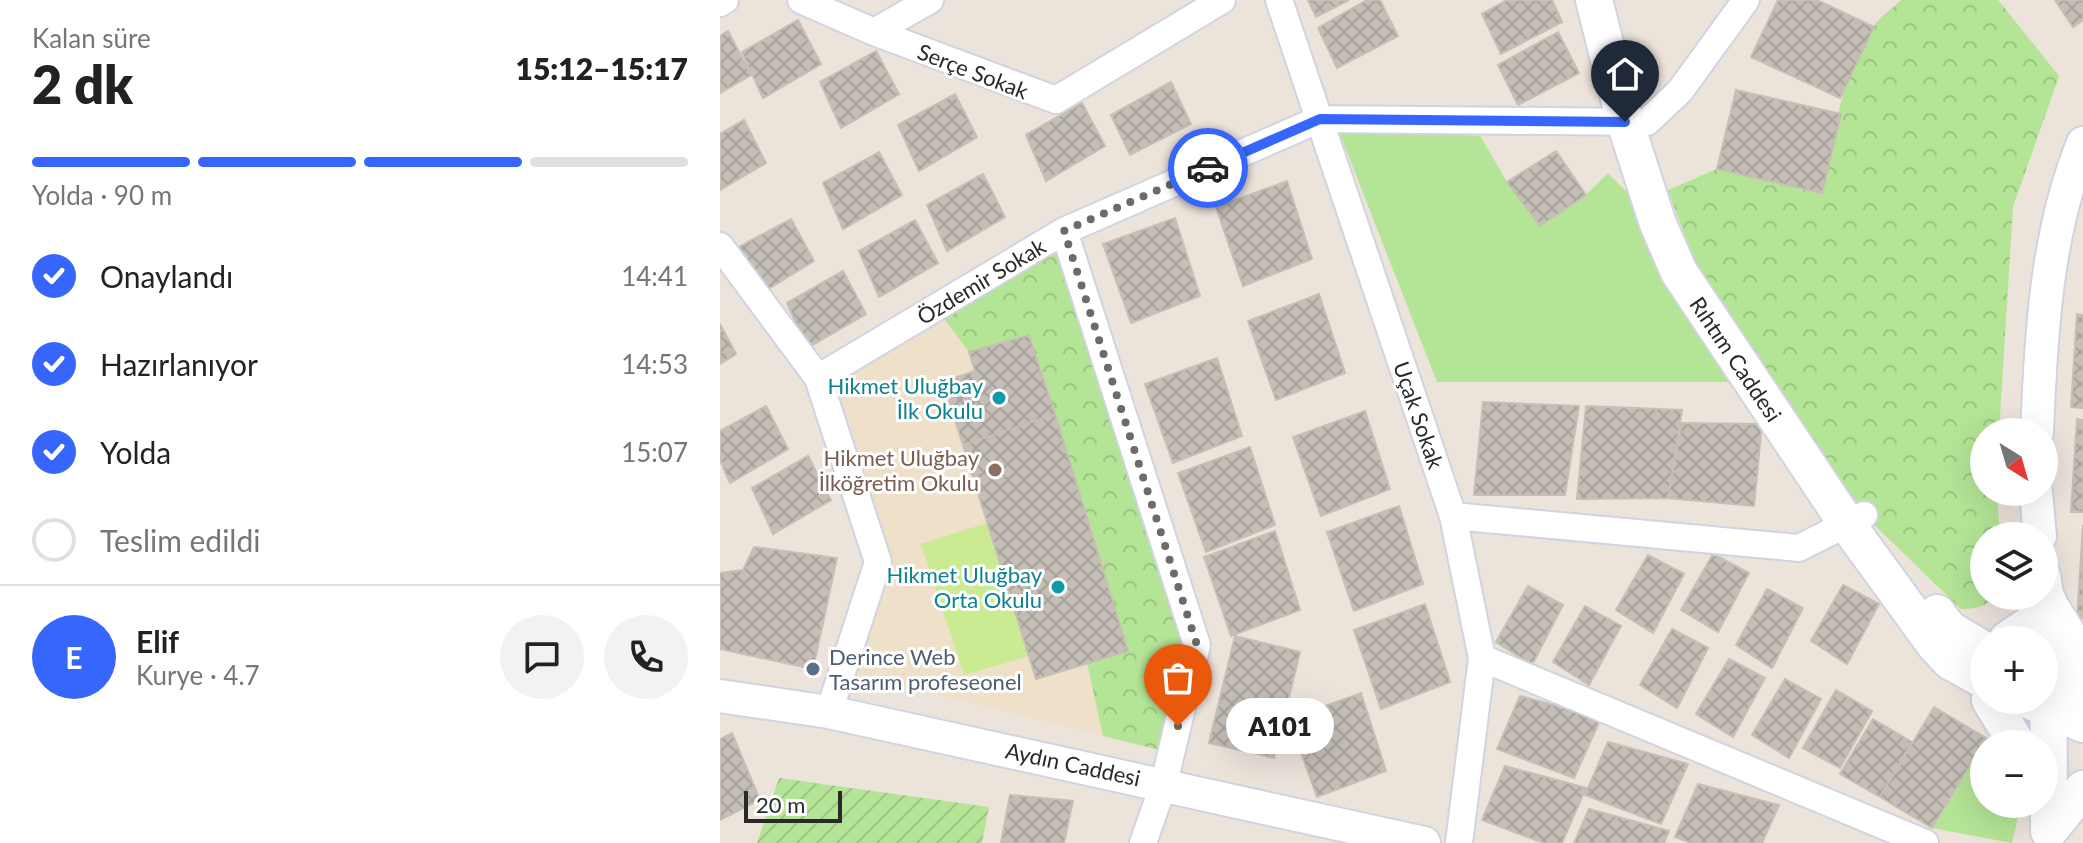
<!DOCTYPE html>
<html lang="tr">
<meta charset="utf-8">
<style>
body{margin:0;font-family:Lato,sans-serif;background:#f2f2f2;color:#222;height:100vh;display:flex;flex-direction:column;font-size:30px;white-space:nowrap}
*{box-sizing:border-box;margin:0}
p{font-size:26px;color:#767676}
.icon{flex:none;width:44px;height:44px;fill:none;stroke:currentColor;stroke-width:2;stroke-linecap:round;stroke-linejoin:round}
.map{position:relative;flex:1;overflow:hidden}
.drawer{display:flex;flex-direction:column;background:#fff;width:720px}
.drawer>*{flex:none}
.needle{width:52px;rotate:143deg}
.fabs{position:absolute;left:1250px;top:418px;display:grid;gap:16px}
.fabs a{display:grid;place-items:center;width:88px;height:88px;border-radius:50%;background:#fff;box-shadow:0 8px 32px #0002;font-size:40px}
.scale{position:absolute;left:24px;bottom:20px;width:98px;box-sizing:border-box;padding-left:8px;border:4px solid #292929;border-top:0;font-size:22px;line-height:28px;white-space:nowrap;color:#292929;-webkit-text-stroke:6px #fff;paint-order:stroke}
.pin{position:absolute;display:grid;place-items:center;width:68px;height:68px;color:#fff;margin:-82px -34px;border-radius:50% 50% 50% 0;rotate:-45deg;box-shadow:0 0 8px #0007}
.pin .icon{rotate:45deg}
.courier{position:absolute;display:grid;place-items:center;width:80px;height:80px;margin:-40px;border:6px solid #3766fc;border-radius:50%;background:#fff;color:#222;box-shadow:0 2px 10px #0007}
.bubble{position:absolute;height:56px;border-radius:28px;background:#fff;box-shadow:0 8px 32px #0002;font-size:26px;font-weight:800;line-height:56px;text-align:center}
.head em{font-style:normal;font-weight:800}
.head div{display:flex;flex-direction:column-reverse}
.head{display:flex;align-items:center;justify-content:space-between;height:136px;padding:0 32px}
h1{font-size:52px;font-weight:800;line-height:60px}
.bar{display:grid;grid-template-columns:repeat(4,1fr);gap:12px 8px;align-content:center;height:96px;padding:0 32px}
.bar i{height:10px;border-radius:6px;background:#e0e0e0}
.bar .current{background:#3766fc}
.bar p{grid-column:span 4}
.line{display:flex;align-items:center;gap:20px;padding:0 32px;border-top:2px solid #e0e0e0}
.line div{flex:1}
.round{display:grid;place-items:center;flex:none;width:84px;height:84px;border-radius:42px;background:#f2f2f2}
ol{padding:0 32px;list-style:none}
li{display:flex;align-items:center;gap:24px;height:88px}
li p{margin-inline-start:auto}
li .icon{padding:8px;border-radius:50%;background:#3766fc;color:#fff;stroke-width:4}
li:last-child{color:#767676}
li i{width:44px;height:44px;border:4px solid #e0e0e0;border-radius:50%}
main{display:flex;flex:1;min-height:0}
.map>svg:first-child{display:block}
.education{fill:#eee0c9}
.grass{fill:#b4e496}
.forest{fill:url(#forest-crowns)}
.garden{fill:url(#garden-furrows)}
.pitch{fill:#caeb91}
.building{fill:url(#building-cross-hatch);stroke:#c7bfb4;stroke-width:2}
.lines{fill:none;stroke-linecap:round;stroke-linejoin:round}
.minor-casing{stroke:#d0d4e2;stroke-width:30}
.tertiary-casing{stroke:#d0d4e2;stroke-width:36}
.secondary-casing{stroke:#d0d4e2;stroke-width:40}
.minor{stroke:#fff;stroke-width:26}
.tertiary{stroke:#fff;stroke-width:32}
.secondary{stroke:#fff;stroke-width:36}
.done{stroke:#6d6a67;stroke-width:8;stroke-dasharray:0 14.4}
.route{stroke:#3766fc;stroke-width:10}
.culture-dot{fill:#0f9aa8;stroke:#fff;stroke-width:3}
.education-dot{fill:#8d6e63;stroke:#fff;stroke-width:3}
.service-dot{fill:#5c6f8a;stroke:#fff;stroke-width:3}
.labels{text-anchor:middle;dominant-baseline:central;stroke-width:6;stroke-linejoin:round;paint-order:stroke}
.street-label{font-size:22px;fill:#292929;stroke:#fff}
.culture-label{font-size:22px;fill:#0d838f;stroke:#fff;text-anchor:end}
.education-label{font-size:22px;fill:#785e54;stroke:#fff;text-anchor:end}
.service-label{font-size:22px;fill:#4e5e75;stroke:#fff;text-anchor:start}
</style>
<main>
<section class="drawer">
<div class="head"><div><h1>2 dk</h1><p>Kalan süre</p></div><em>15:12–15:17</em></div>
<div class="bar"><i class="current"></i><i class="current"></i><i class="current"></i><i></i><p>Yolda · 90 m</p></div>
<ol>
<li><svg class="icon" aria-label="check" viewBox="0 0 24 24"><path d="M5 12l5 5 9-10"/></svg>Onaylandı<p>14:41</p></li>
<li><svg class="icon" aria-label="check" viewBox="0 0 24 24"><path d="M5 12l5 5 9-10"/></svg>Hazırlanıyor<p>14:53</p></li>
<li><svg class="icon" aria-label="check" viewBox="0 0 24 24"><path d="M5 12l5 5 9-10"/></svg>Yolda<p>15:07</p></li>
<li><i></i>Teslim edildi</li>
</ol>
<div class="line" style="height:144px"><b class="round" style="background:#3766fc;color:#fff">E</b><div><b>Elif</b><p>Kurye · 4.7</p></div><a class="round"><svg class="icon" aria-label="chat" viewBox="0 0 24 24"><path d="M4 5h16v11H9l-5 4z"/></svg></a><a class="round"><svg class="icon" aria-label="phone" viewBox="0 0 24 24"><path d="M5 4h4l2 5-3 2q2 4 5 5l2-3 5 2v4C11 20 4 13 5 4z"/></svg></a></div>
</section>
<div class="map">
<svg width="1363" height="843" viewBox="0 0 1363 843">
<defs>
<pattern id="forest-crowns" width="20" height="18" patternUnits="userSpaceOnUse" patternTransform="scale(2)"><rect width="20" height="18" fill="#b4e496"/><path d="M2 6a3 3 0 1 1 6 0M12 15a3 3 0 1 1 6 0" fill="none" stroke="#9bc481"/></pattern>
<pattern id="garden-furrows" width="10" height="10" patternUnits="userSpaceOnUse" patternTransform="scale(2)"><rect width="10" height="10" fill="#b4e496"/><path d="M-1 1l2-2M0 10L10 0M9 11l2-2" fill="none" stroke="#9bc481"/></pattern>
<pattern id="building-cross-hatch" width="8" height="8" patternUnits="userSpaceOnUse" patternTransform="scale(2)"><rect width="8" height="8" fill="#c4beb6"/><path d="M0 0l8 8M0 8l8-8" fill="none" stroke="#a8a39c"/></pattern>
</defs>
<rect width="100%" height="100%" fill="#ece3db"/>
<path class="education" d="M344,231L452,753L122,671L157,562L98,378Z"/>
<path class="grass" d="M618,129L760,136L787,182L820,225L866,195L888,173L938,224L1031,382H717Z
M1266,738L1282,740L1283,744H1264V804H1301L1292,843L1212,828Z"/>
<path class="forest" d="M1181,0H1278L1339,76L1293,207L1279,432H1264V492H1277L1280,536H1264V596H1276C1265,607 1256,609 1241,609L1144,515L1044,371L993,294L971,252L948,190L997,169L1102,193C1115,139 1120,71 1154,26C1161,16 1173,8 1181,0Z
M344,231L477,645L452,753L383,736L367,663L408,650L310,336L249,352L216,308Z"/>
<path class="garden" d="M59,778L269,807L262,843H37Z"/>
<path class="pitch" d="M267,523L309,656L244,675L201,544Z"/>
<path class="building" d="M588,0H629L596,17Z
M647,0H660L678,36L617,68L598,28Z
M787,0H832L842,22L781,54L762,14Z
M1058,0H1097L1154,27L1120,98L1031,57Z
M1335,0H1363V20L1353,27Z
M78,20L101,64L43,98L22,52Z
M8,31L31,75L0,93V36Z
M838,32L859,73L798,105L778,65Z
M156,51L179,94L121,128L100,82Z
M451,82L471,124L410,155L391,115Z
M1016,90L1121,114L1102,193L997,169Z
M235,94L257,137L199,171L178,125Z
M362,103L385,146L326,181L306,135Z
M24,120L46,163L0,190V134Z
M836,151L866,195L820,226L787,182Z
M159,152L182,195L123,229L103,183Z
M263,174L285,217L227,251L207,205Z
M567,181L592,259L523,286L496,207Z
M455,218L480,296L411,323L383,244Z
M71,219L94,261L37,296L15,249Z
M195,220L218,263L159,297L139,251Z
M123,271L146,314L87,348L67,303Z
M599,294L625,373L556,400L528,321Z
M1357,314L1363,315V408L1351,407Z
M0,324L16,354L0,364Z
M309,335L335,414L243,445L223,382L255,371L249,352Z
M497,358L522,436L453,463L425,384Z
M763,402L859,406L845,495H754Z
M46,406L68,449L10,483L0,460V431Z
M866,406L962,410L948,498L857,499Z
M645,411L670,489L601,516L573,437Z
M335,414L408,651L316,679L243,445Z
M1357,419L1363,420V512H1351Z
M962,423L1042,424L1034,506L948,498Z
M530,447L555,525L486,552L458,473Z
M88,456L111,500L53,534L32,488Z
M679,506L703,584L634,611L607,532Z
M1363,525V618H1357Z
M555,531L580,610L511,636L484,557Z
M34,547L117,558L93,669L0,649V573L23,570Z
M993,554L1029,573L998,632L961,610Z
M928,555L964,574L933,633L896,610Z
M1123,585L1159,604L1127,664L1091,641Z
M808,586L843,605L812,665L776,642Z
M1047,589L1083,608L1052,668L1016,645Z
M705,604L730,682L661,709L634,630Z
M865,606L901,626L869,685L833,662Z
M952,629L988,648L957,708L920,685Z
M515,636L580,652L554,758L489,743Z
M1009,659L1045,678L1013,737L976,714Z
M1065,679L1101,699L1069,758L1032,735Z
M1116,690L1152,711L1120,768L1083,748Z
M641,693L666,771L597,797L569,719Z
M800,696L881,718L854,778L777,749Z
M1214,707L1266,738L1212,828L1160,797Z
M1153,719L1192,742L1160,797L1120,774Z
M12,733L40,800L0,820V739Z
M888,742L968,764L941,824L865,795Z
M785,766L866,788L842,843H824L762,820Z
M978,784L1059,805L1042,843H971L955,837Z
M290,795L353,801L344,843H281Z
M869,809L949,831L944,843H854Z"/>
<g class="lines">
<g class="minor-casing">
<path id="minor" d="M81,0L154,32L336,100L502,0
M559,0L733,516L762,658L739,843
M0,3L5,0
M154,32L210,0
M344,231L477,645L444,783L423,843
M0,246L98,378L158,562L109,712
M98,378L344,231L600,119L927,122L960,91L1026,0
M733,516L1079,548L1144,515
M762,658L1205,843"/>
</g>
<g class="tertiary-casing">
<path id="tertiary" d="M1317,432C1321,335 1326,234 1363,143
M1316,492L1320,536
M1324,575L1328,601
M0,696L109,712L704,843"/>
</g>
<g class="secondary-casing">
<path id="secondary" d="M874,0L905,122L938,224L959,272L1127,524L1215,645L1230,661L1264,680
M1328,601L1329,831
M1330,606L1363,659
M1217,613L1229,629L1264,650
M1287,640L1311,624L1328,601
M1324,671L1363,687
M1270,700L1297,744
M1310,701L1363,724
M1329,831L1363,789"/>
</g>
<use href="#minor" class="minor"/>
<use href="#tertiary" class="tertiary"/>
<use href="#secondary" class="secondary"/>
</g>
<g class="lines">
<path class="done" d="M458,726L477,645L344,231L488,168"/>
<path class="route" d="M488,168L600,119L905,122"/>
</g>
<g class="culture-dot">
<circle cx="279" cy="398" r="8"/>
<circle cx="338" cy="587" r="8"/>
</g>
<circle class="education-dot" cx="275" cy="470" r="8"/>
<circle class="service-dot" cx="93" cy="669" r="8"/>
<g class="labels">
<g class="street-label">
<text transform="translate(253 71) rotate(21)">Serçe Sokak</text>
<text transform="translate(261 281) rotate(-31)">Özdemir Sokak</text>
<text transform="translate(1016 359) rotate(56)">Rıhtım Caddesi</text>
<text transform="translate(699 415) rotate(71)">Uçak Sokak</text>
<text transform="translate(353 764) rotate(12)">Aydın Caddesi</text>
</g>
<g class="culture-label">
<text x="263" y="385">Hikmet Uluğbay<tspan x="263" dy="25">İlk Okulu</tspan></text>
<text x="322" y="574">Hikmet Uluğbay<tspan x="322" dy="25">Orta Okulu</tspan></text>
</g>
<g class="education-label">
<text x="259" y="457">Hikmet Uluğbay<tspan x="259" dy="25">İlköğretim Okulu</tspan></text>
</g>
<g class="service-label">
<text x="109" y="656">Derince Web<tspan x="109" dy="25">Tasarım profeseonel</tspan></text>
</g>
</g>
</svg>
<div class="fabs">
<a><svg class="needle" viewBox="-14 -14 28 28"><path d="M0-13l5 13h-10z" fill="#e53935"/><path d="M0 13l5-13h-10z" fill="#767676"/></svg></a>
<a><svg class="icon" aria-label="layers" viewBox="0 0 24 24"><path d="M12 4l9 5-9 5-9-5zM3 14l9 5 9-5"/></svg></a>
<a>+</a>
<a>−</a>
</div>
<div class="scale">20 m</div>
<div class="pin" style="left:458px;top:726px;background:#ea580c"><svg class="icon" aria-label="bag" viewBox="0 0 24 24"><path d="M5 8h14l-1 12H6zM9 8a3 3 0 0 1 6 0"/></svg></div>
<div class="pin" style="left:905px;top:122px;background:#1f2937"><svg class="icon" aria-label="home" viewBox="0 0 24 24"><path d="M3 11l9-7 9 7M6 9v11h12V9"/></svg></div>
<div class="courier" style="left:488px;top:168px"><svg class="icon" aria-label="car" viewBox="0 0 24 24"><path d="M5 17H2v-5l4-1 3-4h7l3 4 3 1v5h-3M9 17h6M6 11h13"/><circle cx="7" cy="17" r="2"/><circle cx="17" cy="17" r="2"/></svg></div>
<div class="bubble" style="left:506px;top:698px;width:108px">A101</div>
</div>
</main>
